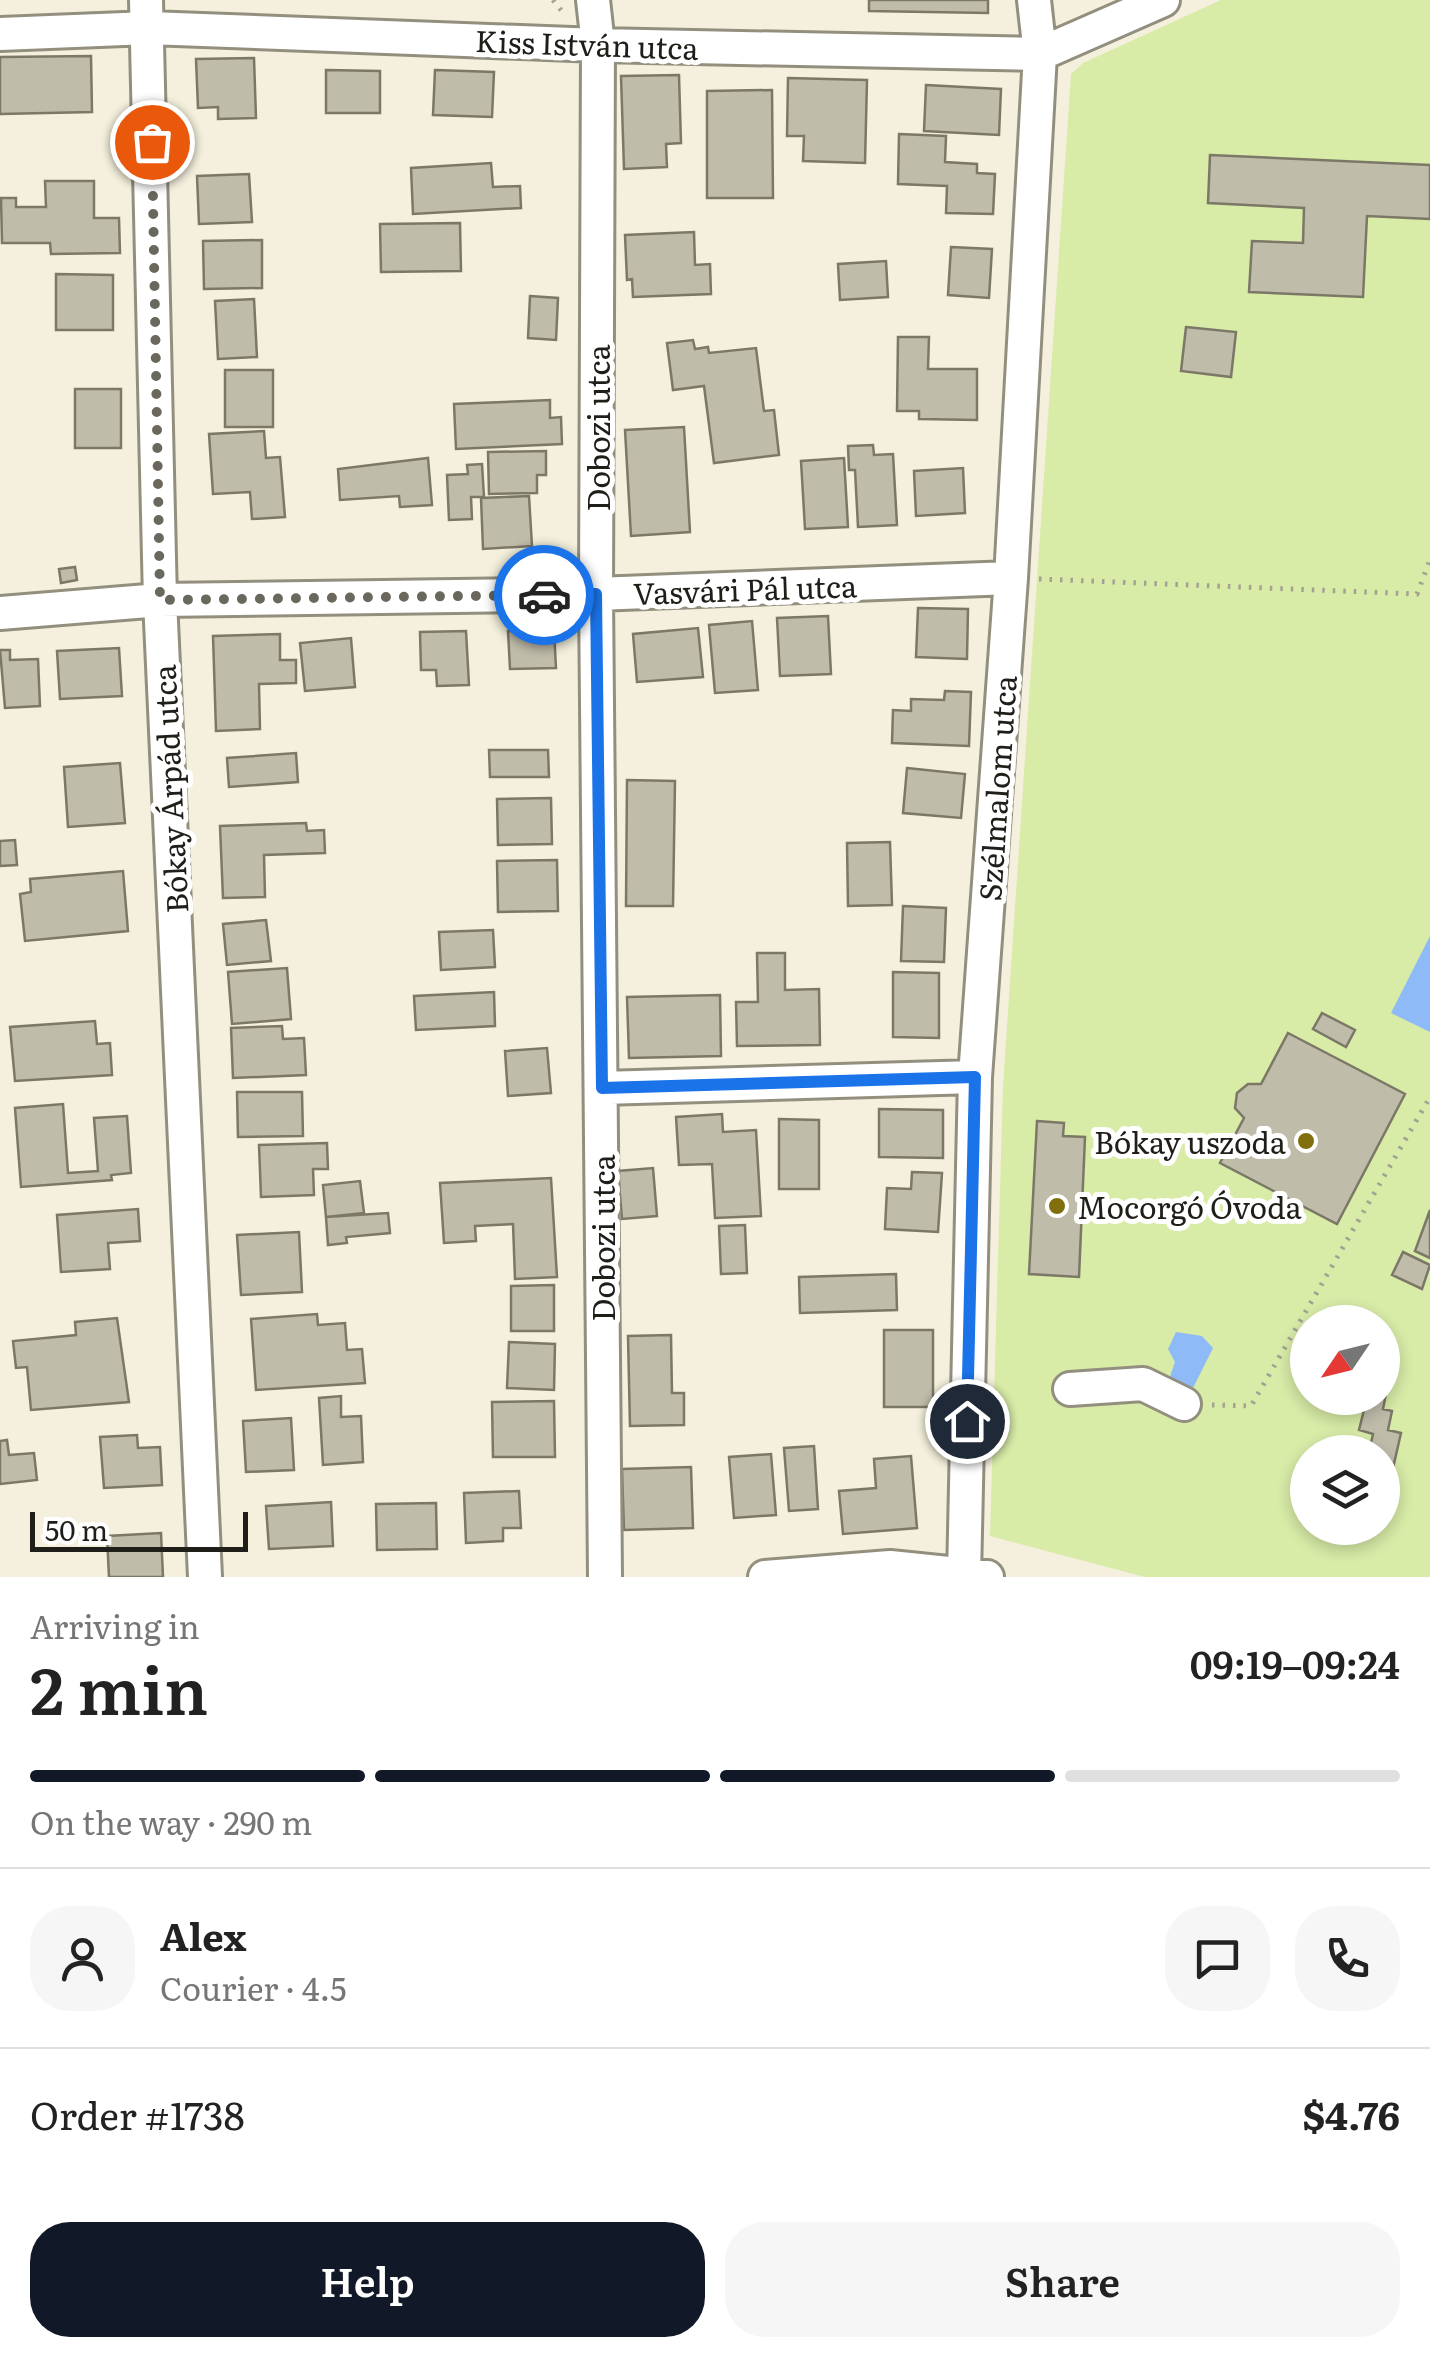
<!DOCTYPE html>
<meta charset="utf-8">
<style>
body{margin:0;font-family:Literata,serif;background:#f6f6f6;color:#222;height:100vh;display:flex;flex-direction:column;font-size:38px;white-space:nowrap}
*{box-sizing:border-box;margin:0}
p{font-size:32px;color:#767676}
.icon{flex:none;width:55px;height:55px;fill:none;stroke:currentColor;stroke-width:2;stroke-linecap:round;stroke-linejoin:round}
.map{position:relative;height:1577px;overflow:hidden}
.side{display:flex;flex-direction:column;background:#fff;flex:1}
.side>*{flex:none}
.needle{width:65px;rotate:235deg}
.buttons{position:absolute;left:1290px;top:1305px;display:grid;gap:20px}
.buttons a{display:grid;place-items:center;width:110px;height:110px;border-radius:50%;background:#fff;box-shadow:0 5px 15px #0003;font-size:50px}
.scale{position:absolute;left:30px;bottom:25px;width:218px;box-sizing:border-box;padding-left:10px;border:5px solid #201e18;border-top:0;font-size:28px;line-height:35px;white-space:nowrap;color:#201e18;-webkit-text-stroke:8px #fff;paint-order:stroke}
.pin{position:absolute;display:grid;place-items:center;width:85px;height:85px;color:#fff;margin:-42px;border:5px solid #fff;border-radius:50%;box-shadow:0 2px 10px #0007}
.courier{position:absolute;display:grid;place-items:center;width:100px;height:100px;margin:-50px;border:8px solid #1a73e8;border-radius:50%;background:#fff;color:#222;box-shadow:0 2px 12px #0007}
.summary em{font-style:normal;font-weight:600}
.summary div{display:flex;flex-direction:column-reverse}
.summary{display:flex;align-items:center;justify-content:space-between;height:170px;padding:0 30px}
h1{font-size:65px;font-weight:600;line-height:75px}
.bar{display:grid;grid-template-columns:repeat(4,1fr);gap:15px 10px;align-content:center;height:120px;padding:0 30px}
.bar i{height:12px;border-radius:8px;background:#e0e0e0}
.bar .selected{background:#111827}
.bar p{grid-column:span 4}
.line{display:flex;align-items:center;gap:25px;padding:0 30px;border-top:2px solid #e0e0e0}
.line div{flex:1}
.round{display:grid;place-items:center;flex:none;width:105px;height:105px;border-radius:40px;background:#f6f6f6}
.action{display:flex;gap:20px;margin-top:auto;padding:20px 30px}
.action a{flex:1;height:115px;border-radius:40px;background:#111827;color:#fff;font-size:40px;font-weight:600;line-height:115px;text-align:center}
.action a+a{background:#f6f6f6;color:#222}
.map>svg:first-child{display:block}
.green{fill:#d8eba7;fill-rule:evenodd}
.water{fill:#8ebbf8}
.building{fill:#c0bcaa;stroke:#7c7867;stroke-width:2.5}
.lines{fill:none;stroke-linecap:round;stroke-linejoin:round}
.minor-casing{stroke:#938f7e;stroke-width:38}
.path{stroke:#a4a193;stroke-width:5;stroke-dasharray:2.5 8;stroke-linecap:butt}
.minor{stroke:#fff;stroke-width:32}
.done{stroke:#6a685d;stroke-width:10;stroke-dasharray:0 18}
.route{stroke:#1a73e8;stroke-width:12}
.poi-dot{fill:#806f0c;stroke:#fff;stroke-width:4}
.labels{text-anchor:middle;dominant-baseline:central;stroke-width:10;stroke-linejoin:round;paint-order:stroke}
.street-label{font-size:30px;fill:#201e18;stroke:#fff}
.poi-label{font-size:30px;fill:#201e18;stroke:#fff;text-anchor:end}
</style>
<div class="map">
<svg width="1430" height="1577" viewBox="0 0 1430 1577">
<rect width="100%" height="100%" fill="#f4f0dd"/>
<path class="green" d="M1221,0H1430V1577H1145L990,1536L1003,1086L1071,74L1083,63ZM1308,1322H1382V1398H1308ZM1308,1452H1382V1528H1308Z"/>
<path class="water" d="M1430,936V1032L1391,1013Z
M1176,1332L1202,1336L1213,1348L1190,1394L1166,1388L1175,1362L1168,1349Z"/>
<path class="building" d="M869,0H988V13L869,11Z
M91,56L92,112L0,114V57Z
M254,58L256,118L218,119V107L198,108L196,59Z
M326,70L380,71V113H326Z
M435,70L494,72L492,117L433,115Z
M679,75L681,143L666,144L667,167L624,169L621,76Z
M788,78L867,80L865,163L803,161L804,136H787Z
M926,85L1001,89L999,135L924,131Z
M772,90L773,198H707V91Z
M899,134L946,136L945,162L977,164V173L995,174L993,214L946,213L947,186L898,184Z
M1210,155L1430,165V219L1367,216L1363,297L1249,292L1252,241L1303,243L1304,208L1208,203Z
M491,163L493,187L520,186L521,208L413,214L411,168Z
M249,174L252,222L199,224L197,176Z
M45,181H94V218H119L120,253L51,254L50,243H2L1,198H16V207H46Z
M460,223L461,271L381,272L380,224Z
M694,232L695,265L710,264L711,294L633,297L632,279L627,280L625,235Z
M262,240V288L204,289L203,241Z
M951,247L992,249L989,298L948,295Z
M886,261L888,297L840,300L838,264Z
M56,274L113,275V330H56Z
M530,296L558,298L556,340L528,338Z
M254,299L257,357L218,359L215,301Z
M1186,327L1236,332L1231,377L1181,371Z
M898,337H929L928,369H977V420L919,419V411H897Z
M693,340L695,349L708,347L709,353L756,348L764,411L774,410L779,455L714,463L704,386L673,390L667,343Z
M225,370H273V427H225Z
M75,389H121V448H75Z
M550,400V418L561,417L562,444L456,449L454,404Z
M684,427L690,532L631,536L625,430Z
M264,431L266,458L280,457L285,517L252,519L250,492L213,494L209,434Z
M873,445L874,455L893,454L897,525L858,527L855,470H849L848,446Z
M546,451V475H537V493L489,494L488,452Z
M428,458L432,505L400,507L399,496L340,500L338,469Z
M844,458L848,527L805,529L801,461Z
M482,464L484,497H471L472,519L449,520L447,475L468,474L467,465Z
M963,468L965,513L916,516L914,471Z
M529,496L532,546L483,549L481,498Z
M75,567L77,580L61,583L59,569Z
M918,608L968,609L967,659L916,657Z
M828,616L831,674L780,676L777,618Z
M752,621L758,690L715,693L709,625Z
M698,628L703,677L637,682L633,634Z
M554,630L556,668L510,669L508,631Z
M466,631L469,685L437,686L436,670H421L420,632Z
M280,634V660H296V683L259,684L260,729L216,731L213,636Z
M351,638L355,687L305,691L300,643Z
M119,648L122,696L60,699L57,651Z
M0,650H10V660L38,659L40,706L5,708Z
M945,691L971,692L969,746L892,743L893,710L911,711V699L944,700Z
M489,750H548L549,777H490Z
M296,753L298,782L229,787L227,758Z
M120,763L125,823L68,827L64,767Z
M907,768L965,774L961,818L903,813Z
M627,780L675,781L673,906H626Z
M551,798L552,844L498,845L497,799Z
M306,823L307,831L324,830L325,853L264,855L265,897L223,898L220,826Z
M15,840L17,865L0,866V841Z
M890,842L892,905L848,906L847,843Z
M557,860L558,911L498,912L497,861Z
M123,871L128,931L25,941L20,894L31,892L30,879Z
M903,906L946,908L944,962L901,961Z
M266,920L271,961L227,965L223,924Z
M493,930L495,967L441,970L439,932Z
M757,953H785V990L819,989L820,1045L737,1046L736,1002H758Z
M287,968L291,1019L232,1024L228,972Z
M893,972L939,973V1038L893,1037Z
M494,992L495,1026L416,1030L414,996Z
M720,995L721,1056L629,1058L627,997Z
M1322,1013L1355,1030L1346,1047L1313,1029Z
M95,1021L97,1044L110,1043L112,1075L15,1081L10,1027Z
M282,1026L283,1039L304,1038L306,1075L233,1078L231,1028Z
M1288,1033L1405,1094L1337,1224L1220,1163L1244,1118L1235,1108L1237,1093L1248,1084H1261Z
M547,1048L551,1093L508,1096L505,1051Z
M237,1092H302L303,1136L238,1137Z
M63,1104L68,1173L98,1171L94,1118L127,1116L131,1173L111,1175L112,1180L21,1187L15,1108Z
M879,1109L943,1110V1158L879,1157Z
M722,1114L723,1132L756,1130L761,1216L715,1218L712,1164L679,1165L676,1117Z
M779,1119L819,1120V1189H779Z
M1037,1121L1064,1123L1063,1136L1085,1137L1079,1277L1029,1274Z
M327,1143L328,1169H313L314,1195L261,1197L259,1145Z
M653,1168L657,1216L622,1219L618,1171Z
M912,1172L942,1173L938,1232L885,1229L887,1188L911,1189Z
M551,1178L557,1277L515,1279L513,1224L475,1226L476,1241L444,1243L440,1183Z
M360,1181L364,1213L326,1217L323,1185Z
M138,1209L140,1241L108,1243L110,1269L61,1272L57,1215Z
M1430,1210V1258L1415,1251Z
M388,1213L390,1233L346,1237L347,1243L328,1245L326,1217Z
M745,1225L747,1273L721,1274L719,1226Z
M299,1232L302,1292L241,1295L237,1235Z
M1403,1252L1430,1265L1422,1289L1392,1275Z
M896,1274L897,1310L800,1313L799,1277Z
M554,1285V1331H511V1286Z
M317,1314L318,1325L345,1323L347,1350L362,1349L365,1383L256,1390L251,1319Z
M117,1318L129,1402L31,1410L27,1367L16,1368L13,1341L76,1335L75,1322Z
M884,1330H933V1407H884Z
M671,1335L672,1393H684V1425L630,1426L628,1336Z
M509,1342L555,1344L554,1390L507,1388Z
M1382,1378L1389,1379L1383,1409L1392,1411L1388,1430L1401,1433L1393,1468L1382,1466V1452H1369L1373,1434L1359,1430L1365,1406L1356,1404L1358,1398H1382Z
M341,1396V1417L361,1416L363,1462L323,1465L319,1398Z
M554,1401L555,1457H493L492,1402Z
M291,1418L294,1470L246,1472L243,1421Z
M137,1435L138,1448L160,1447L162,1485L104,1488L100,1437Z
M7,1440L9,1455L34,1453L37,1480L0,1484V1441Z
M814,1446L818,1509L789,1511L784,1448Z
M771,1454L776,1515L734,1518L729,1457Z
M911,1456L917,1528L843,1534L839,1491L876,1488L874,1459Z
M691,1467L693,1528L624,1530L622,1469Z
M519,1491L521,1528H503V1541L466,1543L464,1493Z
M331,1502L333,1546L269,1549L266,1506Z
M436,1503L437,1549L377,1550L376,1504Z
M161,1533L163,1577H109L107,1536Z"/>
<g class="lines">
<g class="minor-casing">
<path id="minor" d="M146,0L160,600L205,1577
M593,0L598,45L596,594L605,1577
M0,34L149,28L598,45L1040,54L1163,0
M0,613L160,600L596,594L1011,578
M602,1088L975,1077
M1070,1389L1143,1384L1184,1404
M765,1577L890,1567L987,1577
M964,1577L975,1077L1011,578L1040,54L1034,0"/>
</g>
<path class="path" d="M553,0L564,14
M1039,579L1417,594L1430,560
M1212,1405L1251,1406L1430,1097"/>
<use href="#minor" class="minor"/>
</g>
<g class="lines">
<path class="done" d="M152,142L160,600L544,595"/>
<path class="route" d="M544,595L596,594L602,1088L975,1077L967,1421"/>
</g>
<g class="poi-dot">
<circle cx="1306" cy="1141" r="10"/>
<circle cx="1057" cy="1206" r="10"/>
</g>
<g class="labels">
<g class="street-label">
<text transform="translate(587 43) rotate(2)">Kiss István utca</text>
<text transform="translate(597 428) rotate(-90)">Dobozi utca</text>
<text transform="translate(745 588) rotate(-2)">Vasvári Pál utca</text>
<text transform="translate(996 788) rotate(-86)">Szélmalom utca</text>
<text transform="translate(169 789) rotate(-93)">Bókay Árpád utca</text>
<text transform="translate(602 1238) rotate(-90)">Dobozi utca</text>
</g>
<g class="poi-label">
<text x="1286" y="1141">Bókay uszoda</text>
<text x="1077" y="1206" text-anchor="start">Mocorgó Óvoda</text>
</g>
</g>
</svg>
<div class="buttons">
<a><svg class="needle" viewBox="-14 -14 28 28"><path d="M0-13l5 13h-10z" fill="#e53935"/><path d="M0 13l5-13h-10z" fill="#767676"/></svg></a>
<a><svg class="icon" aria-label="layers" viewBox="0 0 24 24"><path d="M12 4l9 5-9 5-9-5zM3 14l9 5 9-5"/></svg></a>
</div>
<div class="scale">50 m</div>
<div class="pin" style="left:152px;top:142px;background:#ea580c"><svg class="icon" aria-label="bag" viewBox="0 0 24 24"><path d="M5 8h14l-1 12H6zM9 8a3 3 0 0 1 6 0"/></svg></div>
<div class="pin" style="left:967px;top:1421px;background:#1f2937"><svg class="icon" aria-label="home" viewBox="0 0 24 24"><path d="M3 11l9-7 9 7M6 9v11h12V9"/></svg></div>
<div class="courier" style="left:544px;top:595px"><svg class="icon" aria-label="car" viewBox="0 0 24 24"><path d="M5 17H2v-5l4-1 3-4h7l3 4 3 1v5h-3M9 17h6M6 11h13"/><circle cx="7" cy="17" r="2"/><circle cx="17" cy="17" r="2"/></svg></div>
</div>
<section class="side">
<div class="summary"><div><h1>2 min</h1><p>Arriving in</p></div><em>09:19–09:24</em></div>
<div class="bar"><i class="selected"></i><i class="selected"></i><i class="selected"></i><i></i><p>On the way · 290 m</p></div>
<div class="line" style="height:180px"><a class="round"><svg class="icon" aria-label="person" viewBox="0 0 24 24"><circle cx="12" cy="8" r="4"/><path d="M4 21q1-7 8-7t8 7"/></svg></a><div><b>Alex</b><p>Courier · 4.5</p></div><a class="round"><svg class="icon" aria-label="chat" viewBox="0 0 24 24"><path d="M4 5h16v11H9l-5 4z"/></svg></a><a class="round"><svg class="icon" aria-label="phone" viewBox="0 0 24 24"><path d="M5 4h4l2 5-3 2q2 4 5 5l2-3 5 2v4C11 20 4 13 5 4z"/></svg></a></div>
<div class="line" style="height:130px"><div>Order #1738</div><b>$4.76</b></div>
<div class="action"><a>Help</a><a>Share</a></div>
</section>
